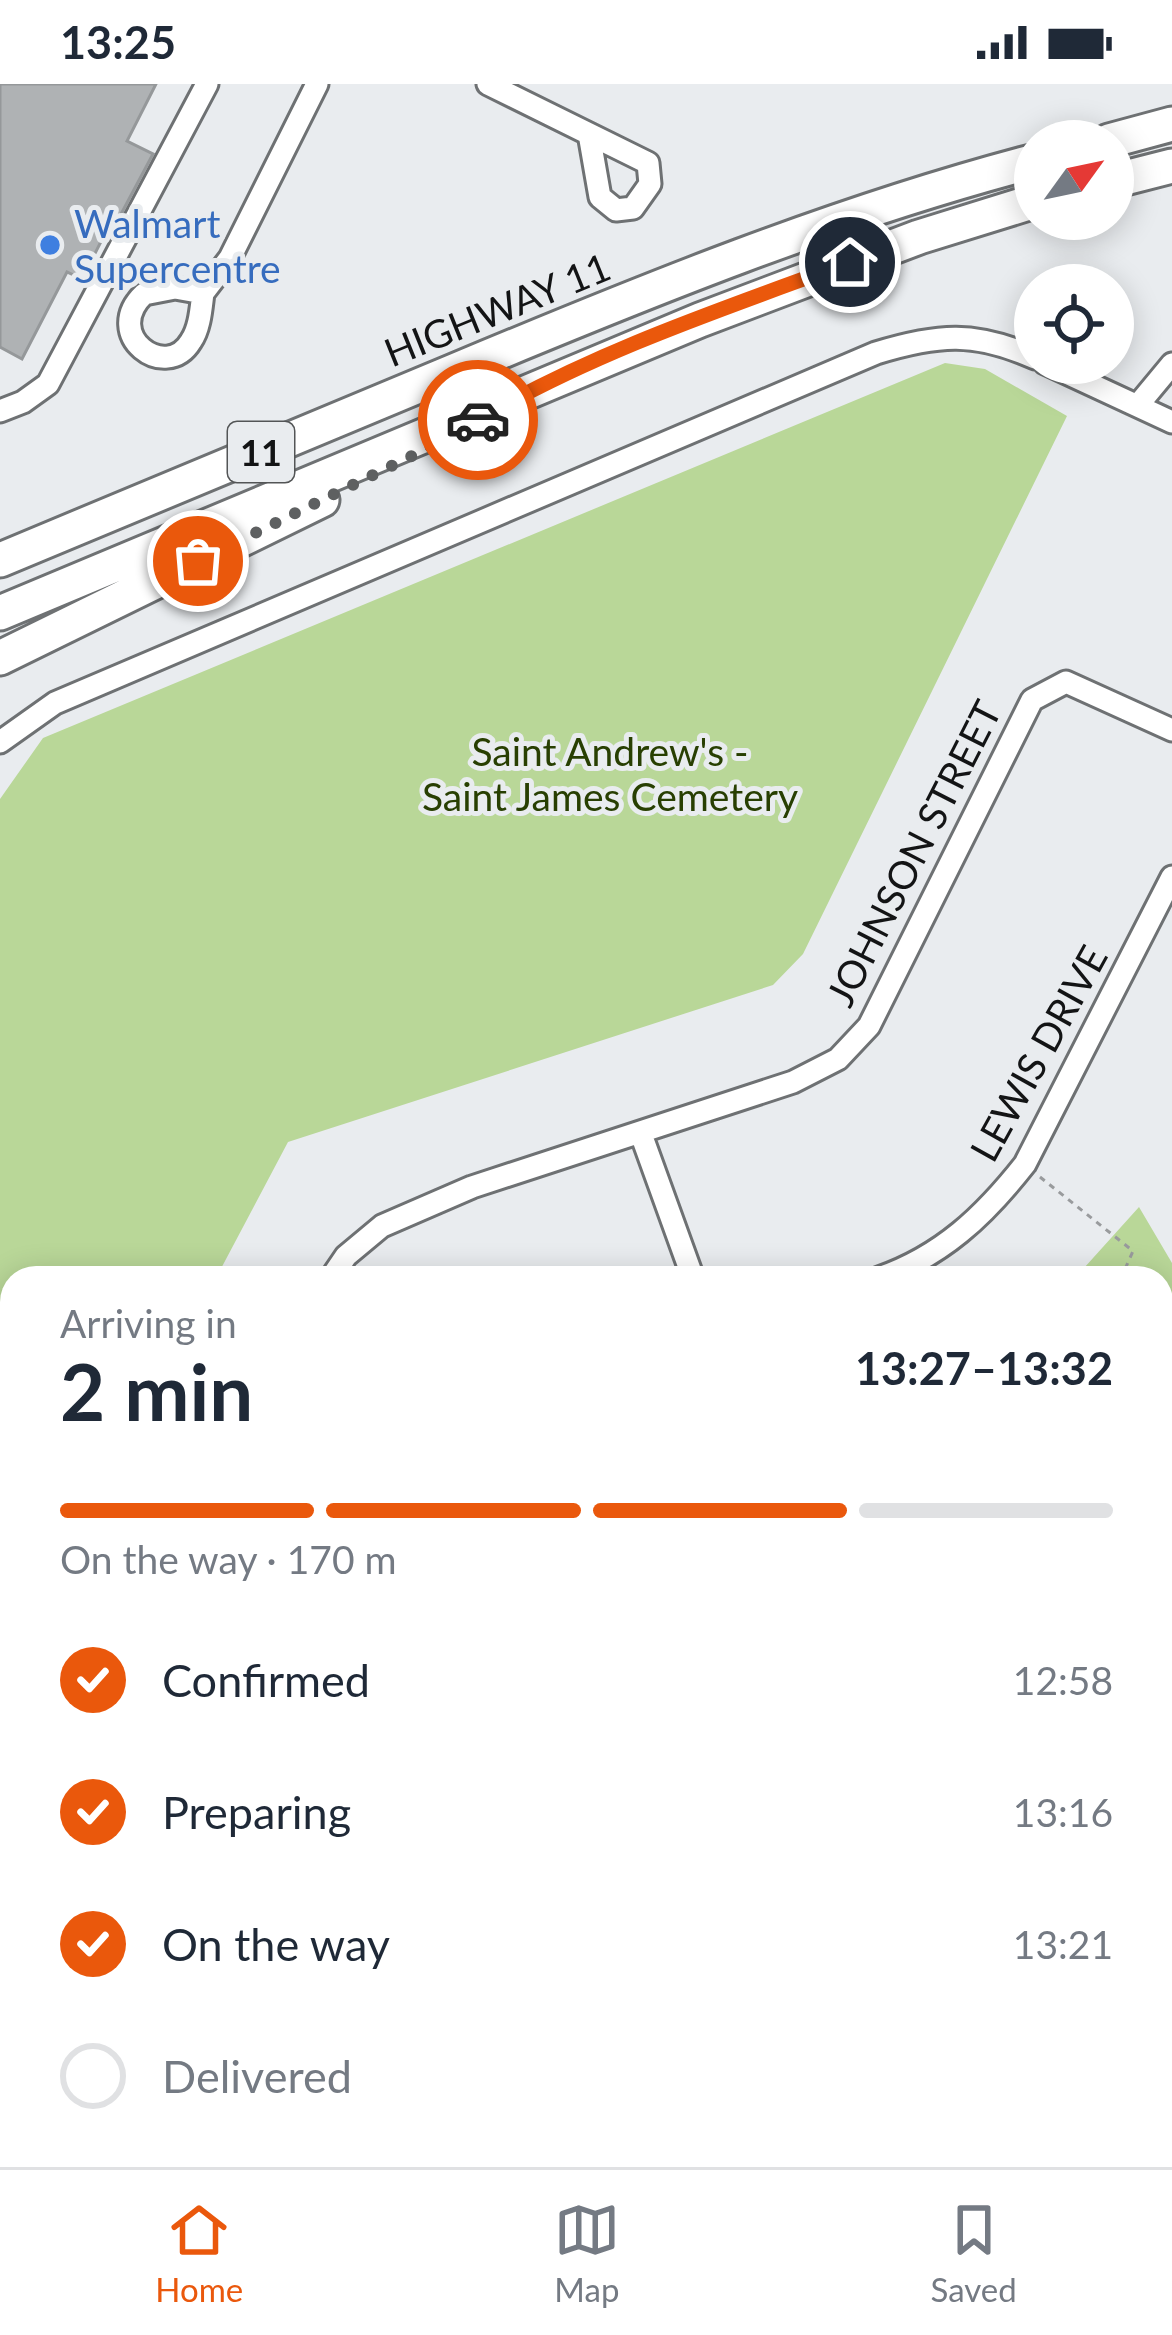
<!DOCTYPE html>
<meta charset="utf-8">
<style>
body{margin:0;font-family:Lato,sans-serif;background:#f6f6f7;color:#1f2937;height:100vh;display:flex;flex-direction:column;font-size:45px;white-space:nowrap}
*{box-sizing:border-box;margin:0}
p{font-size:39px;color:#747a83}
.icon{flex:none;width:66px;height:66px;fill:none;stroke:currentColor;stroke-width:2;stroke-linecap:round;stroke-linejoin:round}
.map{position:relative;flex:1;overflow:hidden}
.drawer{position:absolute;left:0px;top:1182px;width:1173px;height:903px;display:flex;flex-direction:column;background:#fff;border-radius:36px 36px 0 0;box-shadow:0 6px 30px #0003}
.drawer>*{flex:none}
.needle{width:78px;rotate:57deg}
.controls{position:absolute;left:1014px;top:36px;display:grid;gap:24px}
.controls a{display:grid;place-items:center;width:120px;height:120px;border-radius:50%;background:#fff;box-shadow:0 6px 30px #0003;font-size:60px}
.pin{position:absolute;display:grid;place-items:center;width:102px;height:102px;color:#fff;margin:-51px;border:6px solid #fff;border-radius:50%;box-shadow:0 3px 12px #0007}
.courier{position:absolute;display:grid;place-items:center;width:120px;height:120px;margin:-60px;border:9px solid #ea580c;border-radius:50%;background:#fff;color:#222;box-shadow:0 3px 15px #0007}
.summary em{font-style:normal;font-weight:700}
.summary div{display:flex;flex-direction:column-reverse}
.summary{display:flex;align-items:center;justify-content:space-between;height:204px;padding:0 60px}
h1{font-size:78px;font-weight:700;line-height:90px}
.bar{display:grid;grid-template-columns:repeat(4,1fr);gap:18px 12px;align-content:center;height:144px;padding:0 60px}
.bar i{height:15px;border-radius:9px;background:#e0e1e3}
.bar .active{background:#ea580c}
.bar p{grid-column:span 4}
ol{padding:0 60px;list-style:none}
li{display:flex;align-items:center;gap:36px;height:132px}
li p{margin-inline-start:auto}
li .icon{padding:12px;border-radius:50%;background:#ea580c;color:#fff;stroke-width:4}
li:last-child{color:#747a83}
li i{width:66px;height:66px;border:6px solid #e0e1e3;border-radius:50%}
.status{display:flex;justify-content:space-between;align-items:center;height:84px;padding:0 60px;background:#fff;direction:ltr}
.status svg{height:33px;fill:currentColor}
.tabs{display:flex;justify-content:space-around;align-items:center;height:168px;border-top:3px solid #e0e1e3;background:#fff;font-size:33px;color:#747a83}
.tabs a{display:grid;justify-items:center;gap:6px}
.tabs .active{color:#ea580c}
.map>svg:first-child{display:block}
.green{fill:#b9d798}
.building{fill:#afb2b4;stroke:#95989a;stroke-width:3}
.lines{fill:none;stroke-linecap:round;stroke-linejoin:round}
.minor-casing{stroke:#6e7173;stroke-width:27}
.highway-casing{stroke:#6e7173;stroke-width:39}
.path{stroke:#999b9d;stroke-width:3;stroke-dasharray:6 6;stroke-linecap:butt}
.minor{stroke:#fff;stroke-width:21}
.highway{stroke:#fff;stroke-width:33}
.done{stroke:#5e6061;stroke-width:12;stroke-dasharray:0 21.6}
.route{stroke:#ea580c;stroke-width:15}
.shop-dot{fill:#3f7fe0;stroke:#e9ecef;stroke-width:4.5}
.labels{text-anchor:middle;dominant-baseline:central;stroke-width:10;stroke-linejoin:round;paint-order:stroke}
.shield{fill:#e9ecef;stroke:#535556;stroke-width:3}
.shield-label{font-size:36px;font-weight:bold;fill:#131415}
.shop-label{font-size:39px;fill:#366cbe;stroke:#e9ecef;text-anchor:start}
.street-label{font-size:39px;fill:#131415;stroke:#e9ecef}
.park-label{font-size:39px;fill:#283f02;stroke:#e9ecef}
</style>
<div class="status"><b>13:25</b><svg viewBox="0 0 49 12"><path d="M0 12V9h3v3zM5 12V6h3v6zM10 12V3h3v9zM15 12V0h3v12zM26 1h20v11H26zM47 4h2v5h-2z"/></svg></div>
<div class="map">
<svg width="1172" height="2083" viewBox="0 0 1172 2083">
<rect width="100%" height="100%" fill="#e9ecef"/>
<path class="green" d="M945,279L985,285L1067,332L803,870L773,901L288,1058L216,1194H12V1583L0,1606V715L43,654Z
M1139,1123L1172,1179V1618L1161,1613V1194H1075Z
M774,2073H964L960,2083H769Z"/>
<path class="building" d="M0,0H156L127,57L153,70L120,132L115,130L82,195L67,188L22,275L0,263Z"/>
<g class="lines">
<g class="minor-casing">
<path id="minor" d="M488,0L648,79L650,100L633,124L616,126L600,113L589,50
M175,204L203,209C201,224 200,244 191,257C166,299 101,251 144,210Z
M203,209L230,174L317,0
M1045,279L1172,338
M1138,321L1172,280
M0,327L23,318L48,300L207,0
M0,658L55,619L876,269C938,250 975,247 1035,274
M641,1050L693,1194
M331,1194L346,1172L382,1142L472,1103L793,998L838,975L869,942L1032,616L1066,598L1172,646
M879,1194C942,1172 984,1132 1025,1080L1172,793
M1161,1897L1172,1875
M1161,2072L1172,2078
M0,2079L12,2064
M1070,2083L1074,2073"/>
</g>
<g class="highway-casing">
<path id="highway" d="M1109,57L1172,40
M1113,97L1172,82
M0,476C151,413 302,350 454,287C643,208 836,129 1035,77
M0,529L700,236L919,153L1035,117
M0,574L322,416"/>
</g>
<path class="path" d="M1040,1093L1133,1167L1121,1194
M1163,1249L1172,1263"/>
<use href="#minor" class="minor"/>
<use href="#highway" class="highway"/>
</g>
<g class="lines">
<path class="done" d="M198,477L436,360L478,336"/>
<path class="route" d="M478,336C593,268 725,224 850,178"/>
</g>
<circle class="shop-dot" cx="50" cy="161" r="12"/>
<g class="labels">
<rect class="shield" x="228" y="338" width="66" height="60" rx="9"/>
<g class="shield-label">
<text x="261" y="368">11</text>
</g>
<g class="shop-label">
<text x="74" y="139">Walmart<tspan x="74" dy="45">Supercentre</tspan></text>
</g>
<g class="street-label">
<text transform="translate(497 225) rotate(-22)">HIGHWAY 11</text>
<text transform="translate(913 769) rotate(-63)">JOHNSON STREET</text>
<text transform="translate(1038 969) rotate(-61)">LEWIS DRIVE</text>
</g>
<g class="park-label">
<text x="610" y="667">Saint Andrew's -<tspan x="610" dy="45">Saint James Cemetery</tspan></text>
</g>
</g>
</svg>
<div class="controls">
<a><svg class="needle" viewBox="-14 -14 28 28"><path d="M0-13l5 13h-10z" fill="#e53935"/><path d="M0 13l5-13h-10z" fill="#747a83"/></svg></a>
<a><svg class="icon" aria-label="locate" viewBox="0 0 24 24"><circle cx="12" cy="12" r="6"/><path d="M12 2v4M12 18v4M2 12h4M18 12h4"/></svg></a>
</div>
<div class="pin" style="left:198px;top:477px;background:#ea580c"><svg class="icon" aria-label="bag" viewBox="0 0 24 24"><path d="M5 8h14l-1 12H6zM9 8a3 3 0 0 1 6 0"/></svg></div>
<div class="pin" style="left:850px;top:178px;background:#1f2937"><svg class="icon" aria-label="home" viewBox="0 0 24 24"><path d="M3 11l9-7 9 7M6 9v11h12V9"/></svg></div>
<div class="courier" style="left:478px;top:336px"><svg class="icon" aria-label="car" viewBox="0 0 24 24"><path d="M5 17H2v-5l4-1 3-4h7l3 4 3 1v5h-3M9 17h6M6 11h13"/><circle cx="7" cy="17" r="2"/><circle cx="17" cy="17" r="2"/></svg></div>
<section class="drawer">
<div class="summary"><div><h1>2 min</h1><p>Arriving in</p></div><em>13:27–13:32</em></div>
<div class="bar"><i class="active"></i><i class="active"></i><i class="active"></i><i></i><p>On the way · 170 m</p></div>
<ol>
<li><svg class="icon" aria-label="check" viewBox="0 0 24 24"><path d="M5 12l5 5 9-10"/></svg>Confirmed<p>12:58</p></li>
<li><svg class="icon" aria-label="check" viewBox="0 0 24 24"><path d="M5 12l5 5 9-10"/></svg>Preparing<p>13:16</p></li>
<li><svg class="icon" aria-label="check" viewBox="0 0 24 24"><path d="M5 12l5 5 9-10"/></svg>On the way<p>13:21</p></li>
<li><i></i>Delivered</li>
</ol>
</section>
</div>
<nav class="tabs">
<a class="active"><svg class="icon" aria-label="home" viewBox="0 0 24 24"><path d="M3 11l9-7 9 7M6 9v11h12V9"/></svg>Home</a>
<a><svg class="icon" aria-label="map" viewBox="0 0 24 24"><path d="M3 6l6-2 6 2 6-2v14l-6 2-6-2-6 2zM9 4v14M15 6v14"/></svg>Map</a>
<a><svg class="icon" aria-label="saved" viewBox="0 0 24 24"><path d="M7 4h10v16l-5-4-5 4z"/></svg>Saved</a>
</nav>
